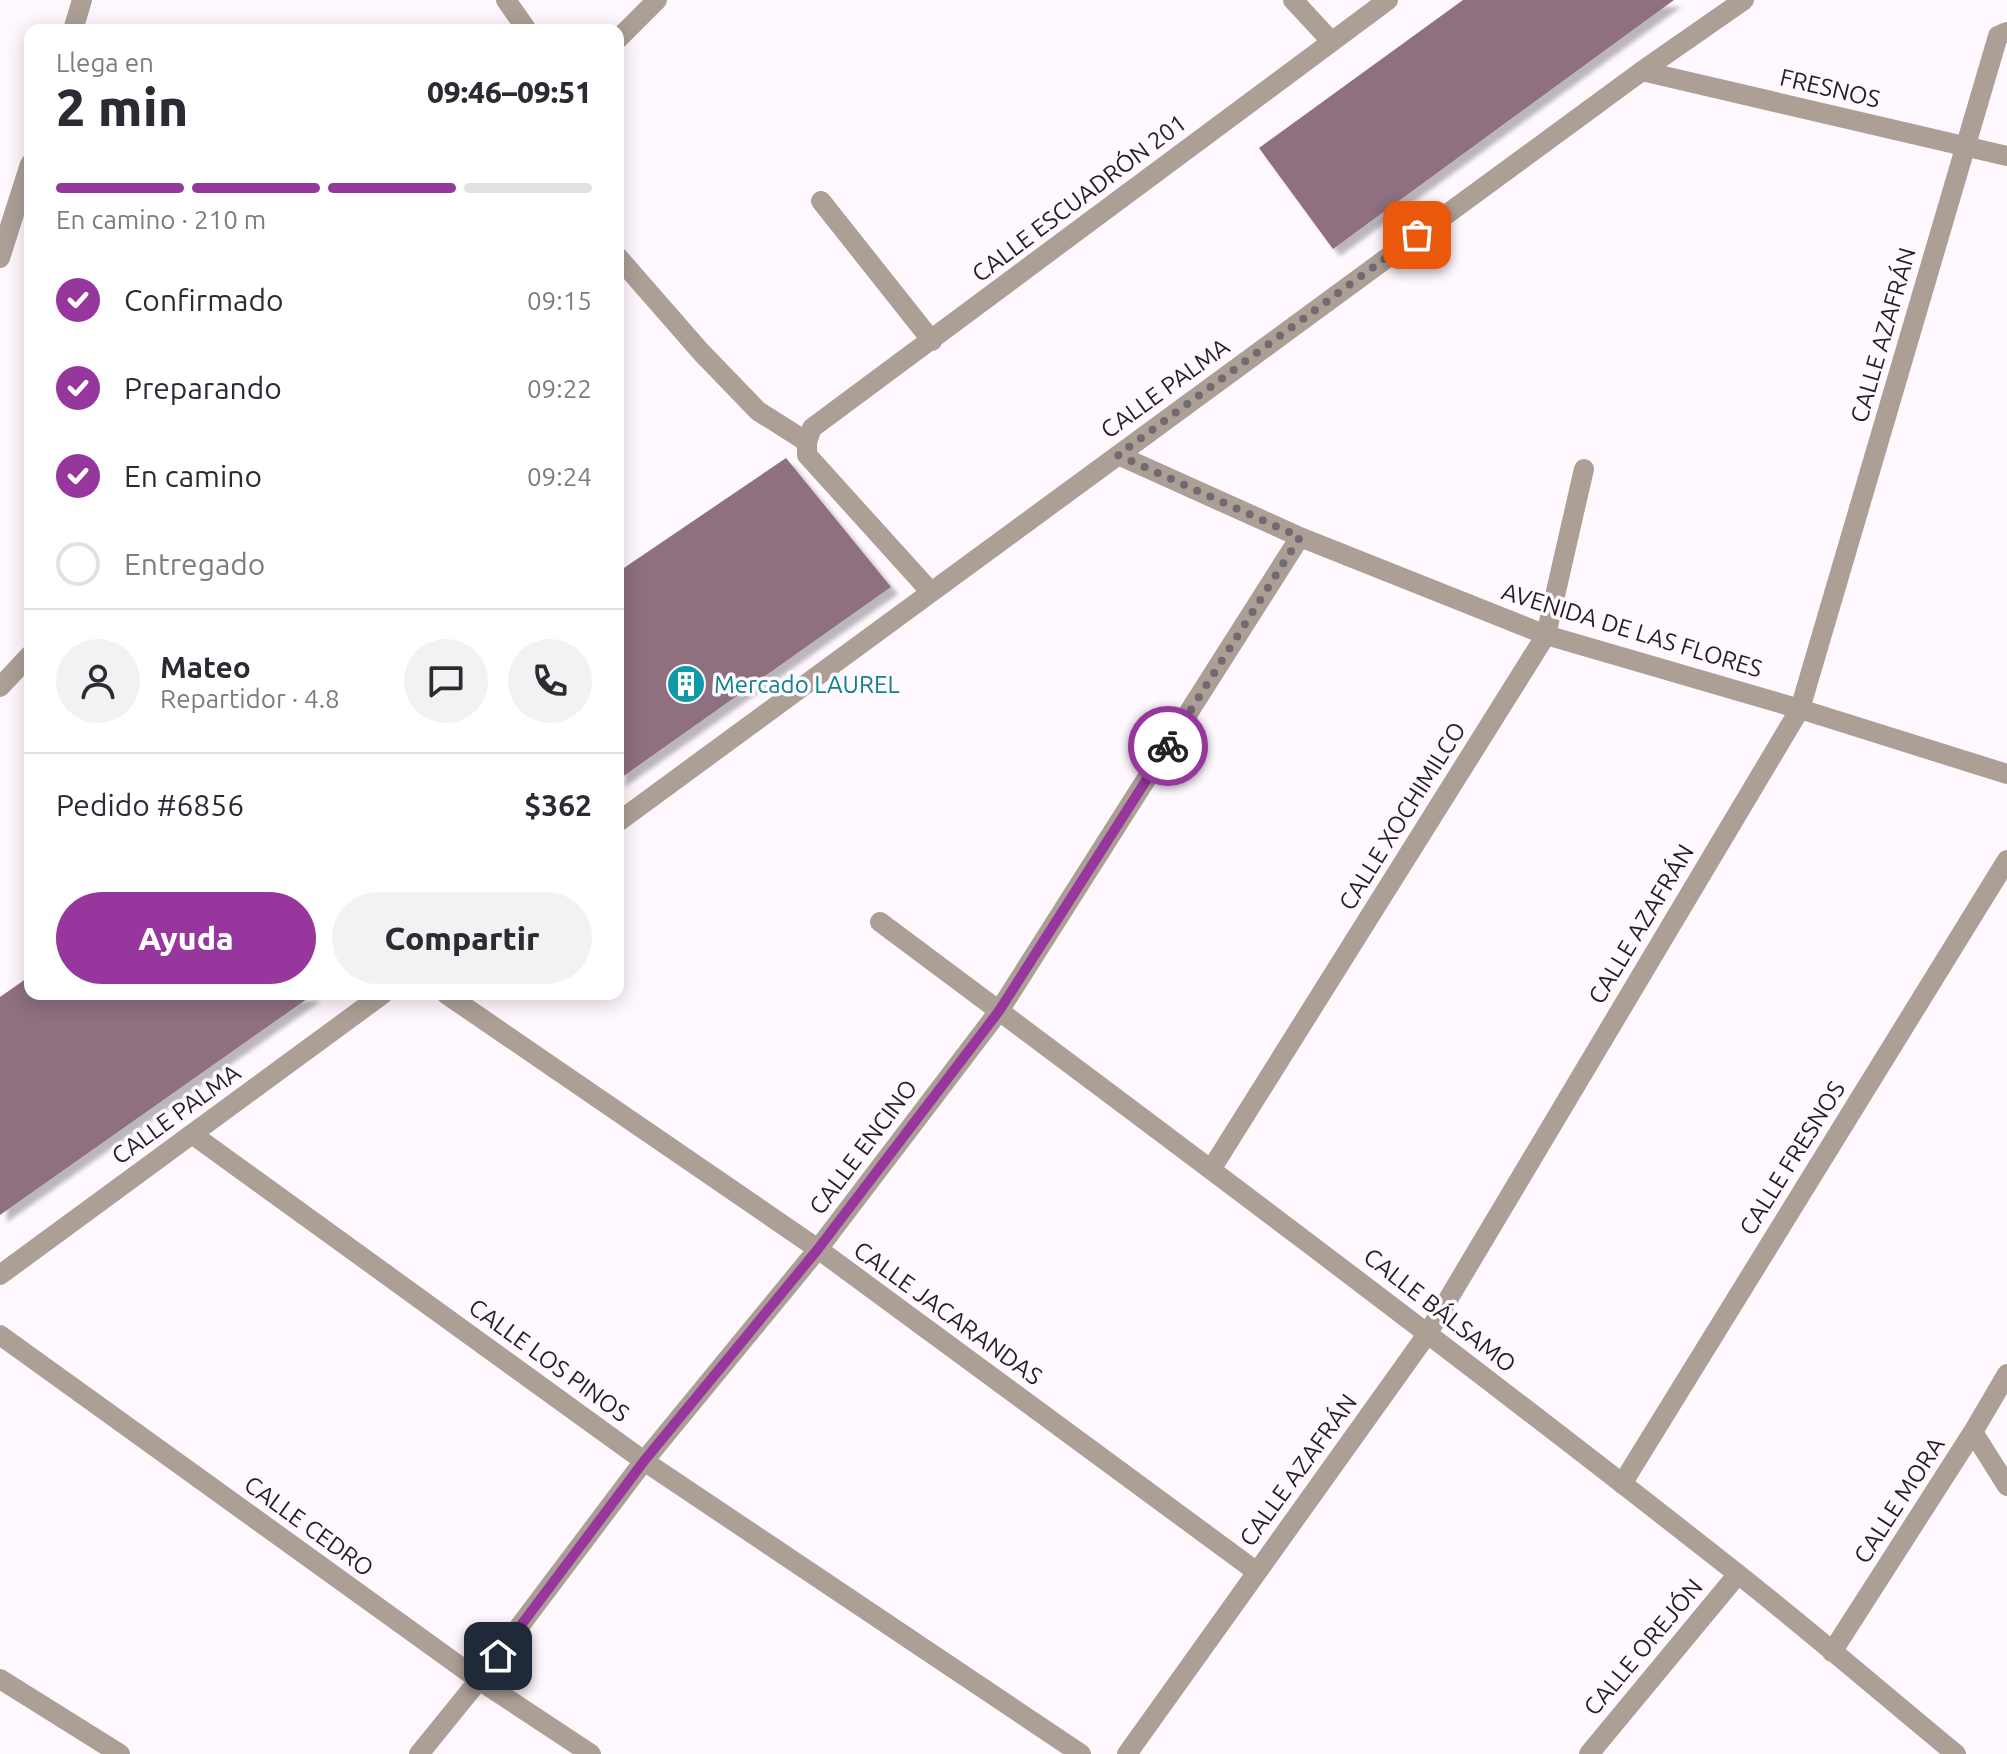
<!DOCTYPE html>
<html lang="es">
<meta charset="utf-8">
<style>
body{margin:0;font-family:Ubuntu,sans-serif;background:#f2f2f3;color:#2b2b33;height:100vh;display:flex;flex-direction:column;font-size:30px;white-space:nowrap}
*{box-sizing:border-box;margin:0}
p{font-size:26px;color:#7c7c81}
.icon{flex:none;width:44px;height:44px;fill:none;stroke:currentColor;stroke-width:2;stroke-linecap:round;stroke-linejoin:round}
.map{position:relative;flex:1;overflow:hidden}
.panel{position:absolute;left:24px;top:24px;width:600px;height:976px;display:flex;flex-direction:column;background:#fff;border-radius:16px;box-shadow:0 4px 20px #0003}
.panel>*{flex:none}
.pin{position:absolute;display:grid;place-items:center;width:68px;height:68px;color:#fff;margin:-34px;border-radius:16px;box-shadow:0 4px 12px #0006}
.courier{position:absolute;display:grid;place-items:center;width:80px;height:80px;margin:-40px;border:6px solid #97369d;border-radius:50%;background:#fff;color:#222;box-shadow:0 2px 10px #0007}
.headline em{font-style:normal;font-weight:800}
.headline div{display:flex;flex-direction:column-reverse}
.headline{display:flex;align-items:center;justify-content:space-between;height:136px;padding:0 32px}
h1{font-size:52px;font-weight:800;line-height:60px}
.bar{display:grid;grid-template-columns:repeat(4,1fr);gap:12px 8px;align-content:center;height:96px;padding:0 32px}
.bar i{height:10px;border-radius:6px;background:#e1e1e2}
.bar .current{background:#97369d}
.bar p{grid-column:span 4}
.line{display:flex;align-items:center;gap:20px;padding:0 32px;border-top:2px solid #e1e1e2}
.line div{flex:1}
.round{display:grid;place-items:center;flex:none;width:84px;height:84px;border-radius:42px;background:#f2f2f3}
ol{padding:0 32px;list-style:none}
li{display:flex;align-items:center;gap:24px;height:88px}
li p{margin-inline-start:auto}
li .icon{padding:8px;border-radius:50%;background:#97369d;color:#fff;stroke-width:4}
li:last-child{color:#7c7c81}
li i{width:44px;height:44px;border:4px solid #e1e1e2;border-radius:50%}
.button{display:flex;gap:16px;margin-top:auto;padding:16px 32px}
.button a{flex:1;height:92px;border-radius:48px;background:#97369d;color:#fff;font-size:32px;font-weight:800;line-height:92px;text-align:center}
.button a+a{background:#f2f2f3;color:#2b2b33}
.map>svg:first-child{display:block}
.building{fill:#8e7081;filter:url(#shadow)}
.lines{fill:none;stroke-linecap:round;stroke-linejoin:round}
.minor{stroke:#ac9f96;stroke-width:20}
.done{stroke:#716a71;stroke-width:8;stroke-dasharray:0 14.4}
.route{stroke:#97369d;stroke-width:10}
.labels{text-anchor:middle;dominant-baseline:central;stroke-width:7;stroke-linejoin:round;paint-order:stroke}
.street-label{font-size:24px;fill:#251e24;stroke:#fff8ff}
.culture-label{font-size:24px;fill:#0d838f;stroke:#fff8ff;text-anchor:start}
</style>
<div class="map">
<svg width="2007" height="1754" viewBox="0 0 2007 1754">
<defs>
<filter id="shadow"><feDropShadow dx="7" dy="7" stdDeviation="2" flood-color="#0004"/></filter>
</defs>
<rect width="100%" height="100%" fill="#fff8ff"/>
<path class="building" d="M1463,0H1674L1333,249L1259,148Z
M786,458L891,587L618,780V572Z
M30,976V994H314L0,1215V997Z"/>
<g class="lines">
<path class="minor" d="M506,0L527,30
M1293,0L1331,41
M73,30L82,0
M618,39L657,0
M1642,71L2007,156
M821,201L932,341
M618,257L701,352L758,411L807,442
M0,258L30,164
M1118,455L1300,537L1546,635L1800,709L2007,774
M930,591L807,455V442L812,428L1388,0
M0,687L30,655
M618,822L1642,71L1744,0
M880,922C1167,1136 1453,1350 1734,1571C1809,1630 1882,1693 1956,1754
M446,994L818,1249L1257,1572
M192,1134L644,1461L1081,1754
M1212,1168L1546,635L1584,469
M0,1275L383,994
M0,1335L479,1680L591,1754
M1973,1432L2007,1486
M1622,1484L2007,860
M1832,1652L1973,1432L2007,1374
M0,1679L120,1754
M419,1754L479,1680L644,1461L818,1249L999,1011L1300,537
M1127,1754L1428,1333L1800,709L1998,36L2007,32
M1589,1754L1738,1574"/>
</g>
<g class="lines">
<path class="done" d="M1168,746L1300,537L1118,455L1417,235"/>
<path class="route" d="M498,1656L644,1461L818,1249L999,1011L1168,746"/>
</g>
<defs>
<g id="building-disc" transform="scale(2)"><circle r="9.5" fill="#0f9aa8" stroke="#fff8ff"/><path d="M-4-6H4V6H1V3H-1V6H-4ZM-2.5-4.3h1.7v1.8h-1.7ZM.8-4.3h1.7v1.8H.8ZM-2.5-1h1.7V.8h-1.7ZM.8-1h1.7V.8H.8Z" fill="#fff"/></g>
</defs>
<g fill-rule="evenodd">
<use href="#building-disc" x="686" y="684"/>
</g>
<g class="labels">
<g class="street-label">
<text transform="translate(1830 88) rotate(13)">FRESNOS</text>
<text transform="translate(1079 198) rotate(-37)">CALLE ESCUADRÓN 201</text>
<text transform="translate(1883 335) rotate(-74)">CALLE AZAFRÁN</text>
<text transform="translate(1165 388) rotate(-36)">CALLE PALMA</text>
<text transform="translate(1632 630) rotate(17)">AVENIDA DE LAS FLORES</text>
<text transform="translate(1402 816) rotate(-58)">CALLE XOCHIMILCO</text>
<text transform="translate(1641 924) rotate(-59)">CALLE AZAFRÁN</text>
<text transform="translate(176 1114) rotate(-36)">CALLE PALMA</text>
<text transform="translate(863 1147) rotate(-53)">CALLE ENCINO</text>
<text transform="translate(1792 1158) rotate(-58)">CALLE FRESNOS</text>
<text transform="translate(1440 1310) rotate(38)">CALLE BÁLSAMO</text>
<text transform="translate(948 1313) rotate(36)">CALLE JACARANDAS</text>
<text transform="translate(549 1360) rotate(36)">CALLE LOS PINOS</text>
<text transform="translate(1298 1470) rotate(-54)">CALLE AZAFRÁN</text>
<text transform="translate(1899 1500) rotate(-57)">CALLE MORA</text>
<text transform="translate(309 1526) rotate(36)">CALLE CEDRO</text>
<text transform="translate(1643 1647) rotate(-50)">CALLE OREJÓN</text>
</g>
<g class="culture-label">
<text x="714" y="684">Mercado LAUREL</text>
</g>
</g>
</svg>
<div class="pin" style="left:1417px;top:235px;background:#ea580c"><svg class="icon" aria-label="bag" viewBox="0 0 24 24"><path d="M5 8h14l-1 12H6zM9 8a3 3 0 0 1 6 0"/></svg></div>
<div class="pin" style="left:498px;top:1656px;background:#1f2937"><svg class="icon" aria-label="home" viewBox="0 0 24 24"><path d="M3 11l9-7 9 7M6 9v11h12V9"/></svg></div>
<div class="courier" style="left:1168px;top:746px"><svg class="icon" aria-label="bike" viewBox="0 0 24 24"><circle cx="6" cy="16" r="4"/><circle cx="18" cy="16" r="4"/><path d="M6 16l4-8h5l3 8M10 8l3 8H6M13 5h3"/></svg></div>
<section class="panel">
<div class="headline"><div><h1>2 min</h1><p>Llega en</p></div><em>09:46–09:51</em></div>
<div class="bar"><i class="current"></i><i class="current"></i><i class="current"></i><i></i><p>En camino · 210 m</p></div>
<ol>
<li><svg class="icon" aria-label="check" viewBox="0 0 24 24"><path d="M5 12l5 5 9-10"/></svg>Confirmado<p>09:15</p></li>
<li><svg class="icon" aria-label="check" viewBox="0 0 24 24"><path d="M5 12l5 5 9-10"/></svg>Preparando<p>09:22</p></li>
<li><svg class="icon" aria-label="check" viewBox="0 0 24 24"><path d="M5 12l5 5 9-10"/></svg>En camino<p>09:24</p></li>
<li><i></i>Entregado</li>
</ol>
<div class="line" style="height:144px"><a class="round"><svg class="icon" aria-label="person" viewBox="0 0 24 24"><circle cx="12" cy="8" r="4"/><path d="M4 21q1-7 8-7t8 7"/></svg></a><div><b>Mateo</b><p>Repartidor · 4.8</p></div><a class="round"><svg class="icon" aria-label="chat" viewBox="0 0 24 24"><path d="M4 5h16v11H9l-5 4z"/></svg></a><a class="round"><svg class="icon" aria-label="phone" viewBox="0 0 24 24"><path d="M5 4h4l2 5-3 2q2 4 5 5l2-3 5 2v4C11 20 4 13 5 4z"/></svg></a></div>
<div class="line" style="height:104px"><div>Pedido #6856</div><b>$362</b></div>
<div class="button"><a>Ayuda</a><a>Compartir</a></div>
</section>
</div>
